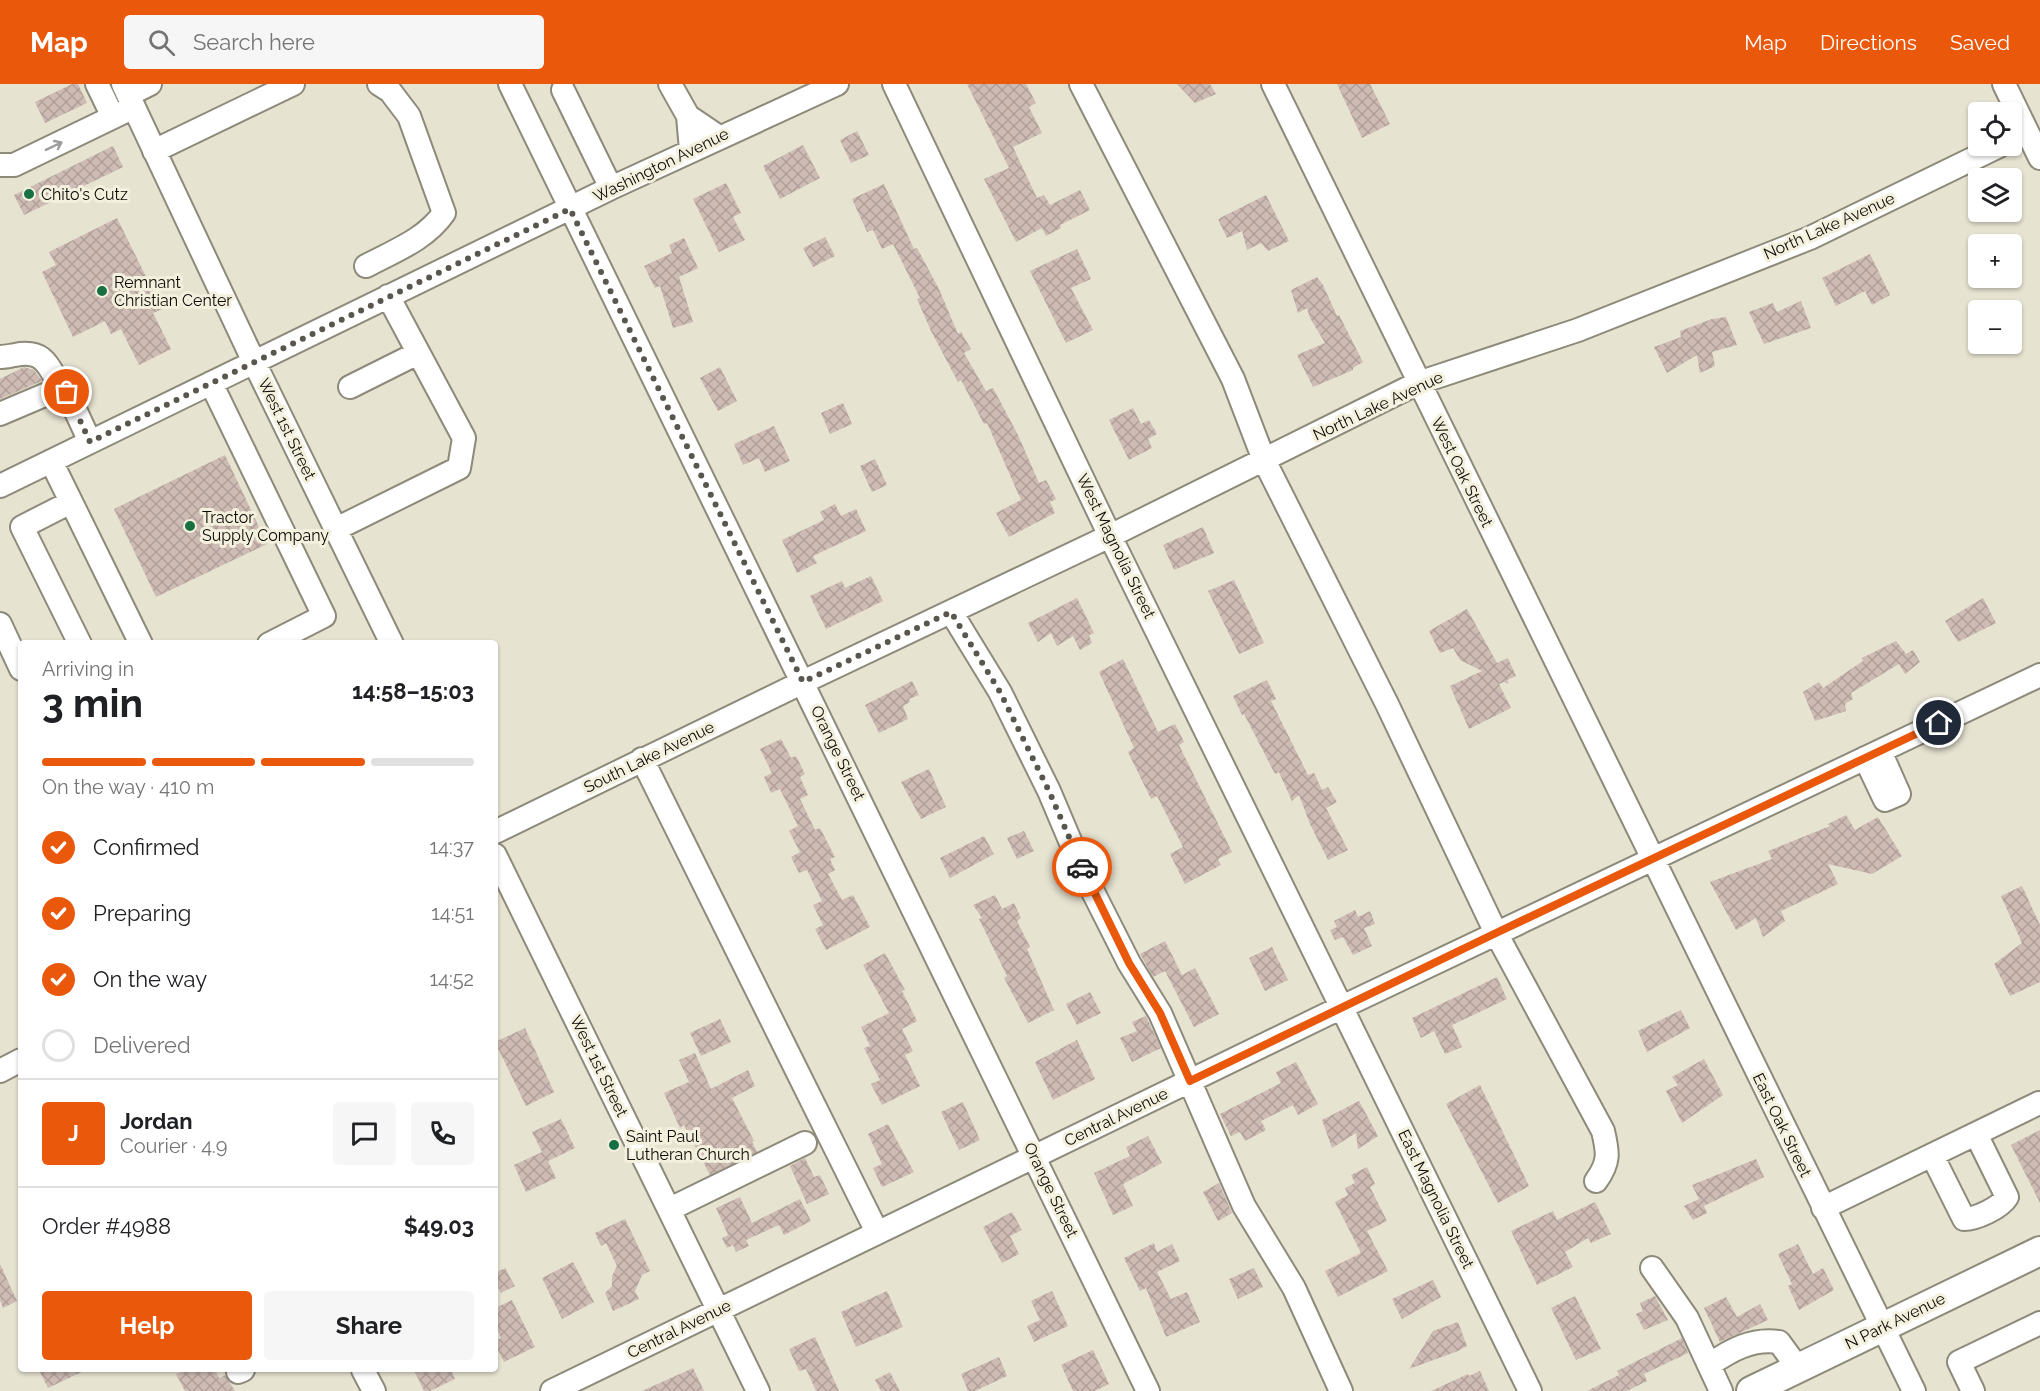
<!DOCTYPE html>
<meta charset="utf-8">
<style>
body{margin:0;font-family:Raleway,sans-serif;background:#f6f6f6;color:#202124;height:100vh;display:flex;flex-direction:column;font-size:22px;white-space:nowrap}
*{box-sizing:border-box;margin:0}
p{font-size:20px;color:#757577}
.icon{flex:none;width:33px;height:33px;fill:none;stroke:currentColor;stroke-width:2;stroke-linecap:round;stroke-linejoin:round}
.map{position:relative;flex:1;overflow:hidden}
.drawer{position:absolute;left:18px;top:556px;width:480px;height:732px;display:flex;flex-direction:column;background:#fff;border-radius:6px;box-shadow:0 2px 4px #0004}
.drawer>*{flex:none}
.tools{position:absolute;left:1968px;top:18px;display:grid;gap:12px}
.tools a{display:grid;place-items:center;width:54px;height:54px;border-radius:6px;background:#fff;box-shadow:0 2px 4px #0004;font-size:30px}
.pin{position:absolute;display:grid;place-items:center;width:51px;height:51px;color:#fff;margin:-26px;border:3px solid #fff;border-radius:50%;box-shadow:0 2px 6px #0007}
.courier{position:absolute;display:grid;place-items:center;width:60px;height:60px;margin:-30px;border:4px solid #ea580c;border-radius:50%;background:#fff;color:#222;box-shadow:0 2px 8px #0007}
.headline em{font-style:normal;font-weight:700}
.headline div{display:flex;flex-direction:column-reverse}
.headline{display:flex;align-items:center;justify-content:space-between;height:102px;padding:0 24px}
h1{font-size:39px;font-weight:700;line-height:45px}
.bar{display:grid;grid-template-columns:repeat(4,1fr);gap:9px 6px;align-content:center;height:72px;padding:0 24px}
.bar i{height:8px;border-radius:4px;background:#e0e0e0}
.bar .selected{background:#ea580c}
.bar p{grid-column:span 4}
.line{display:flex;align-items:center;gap:15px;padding:0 24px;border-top:2px solid #e0e0e0}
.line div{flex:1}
.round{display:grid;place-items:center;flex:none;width:63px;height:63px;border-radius:6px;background:#f6f6f6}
ol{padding:0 24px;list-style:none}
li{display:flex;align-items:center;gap:18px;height:66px}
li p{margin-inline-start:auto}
li .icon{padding:6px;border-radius:50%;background:#ea580c;color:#fff;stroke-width:4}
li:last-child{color:#757577}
li i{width:33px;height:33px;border:3px solid #e0e0e0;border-radius:50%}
.cta{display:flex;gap:12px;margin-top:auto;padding:12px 24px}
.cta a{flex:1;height:69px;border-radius:6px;background:#ea580c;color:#fff;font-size:24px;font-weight:700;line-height:69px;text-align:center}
.cta a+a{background:#f6f6f6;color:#202124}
header{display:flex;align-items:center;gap:36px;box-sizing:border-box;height:84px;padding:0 30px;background:#ea580c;color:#fff}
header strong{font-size:28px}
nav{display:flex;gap:33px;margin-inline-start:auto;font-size:21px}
.search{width:420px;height:54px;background:#f6f6f6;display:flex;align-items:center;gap:15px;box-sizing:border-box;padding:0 21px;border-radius:6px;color:#757577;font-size:22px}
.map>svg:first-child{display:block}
.building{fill:url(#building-cross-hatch)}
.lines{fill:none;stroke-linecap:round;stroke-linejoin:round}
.minor-casing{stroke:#8d8a7a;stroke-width:26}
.major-casing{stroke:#8d8a7a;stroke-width:32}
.minor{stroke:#fff;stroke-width:22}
.major{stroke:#fff;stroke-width:28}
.oneway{stroke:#9e9d9b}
.done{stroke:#59574d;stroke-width:6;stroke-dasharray:0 10.8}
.route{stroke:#ea580c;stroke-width:8}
.poi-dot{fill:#167044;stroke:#f4f0de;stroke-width:2}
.labels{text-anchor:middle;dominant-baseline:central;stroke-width:6;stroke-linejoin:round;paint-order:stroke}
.street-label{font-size:16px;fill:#0d0b06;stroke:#f4f0de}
.poi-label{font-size:16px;fill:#0d0b06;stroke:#f4f0de;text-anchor:start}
</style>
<header>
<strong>Map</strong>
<div class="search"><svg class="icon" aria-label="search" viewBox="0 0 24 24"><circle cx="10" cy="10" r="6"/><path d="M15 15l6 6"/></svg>Search here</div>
<nav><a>Map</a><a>Directions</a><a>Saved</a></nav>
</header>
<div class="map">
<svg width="2040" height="1307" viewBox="0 0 2040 1307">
<defs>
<pattern id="building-cross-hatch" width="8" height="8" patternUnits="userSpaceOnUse" patternTransform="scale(1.5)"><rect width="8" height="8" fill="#cebcb4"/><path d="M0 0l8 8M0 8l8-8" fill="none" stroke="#b0a099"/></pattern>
</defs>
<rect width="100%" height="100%" fill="#e7e3d1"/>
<path class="building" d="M72,0H78L87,19L45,39L35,18Z
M967,0H1026L1036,19L1029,23L1042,49L1013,63L1037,114L1044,111L1050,121L1080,106L1090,126L1060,141L1061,144L1046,152L1042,144L1016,158L984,95L1009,84Z
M1177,0H1210L1216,10L1195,19Z
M1337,0H1370L1390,40L1362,54Z
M857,47L869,71L851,79L840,56Z
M803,61L820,94L780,115L763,82Z
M113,62L123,83L24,131L14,111Z
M726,99L741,129L733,133L745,156L719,168L693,115Z
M884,100L914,165L917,164L939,205L958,250L961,248L971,265L964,269L986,307L993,304L1018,351L1039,399L1046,396L1056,415L1050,418L1055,429L1009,453L996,429L1021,416L987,339L984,340L961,296L958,298L931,247L917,215L920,214L893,160L882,165L873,146L867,148L852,115Z
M1266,111L1289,157L1268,167L1261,159L1247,166L1242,147L1227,154L1218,135Z
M117,134L162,225L153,229L171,265L139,281L121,245L111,250L105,237L73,253L42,188L56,181L49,168Z
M825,153L835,172L813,183L803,164Z
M684,154L698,184L679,193L693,238L673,244L660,202L655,204L644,182L672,169L669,161Z
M1077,165L1091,195L1071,204L1093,246L1066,259L1030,187Z
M1870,170L1890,211L1872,221L1865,207L1836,222L1822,194Z
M1317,193L1323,201L1337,232L1339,231L1363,278L1353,284V286L1313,303L1297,271L1325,259L1310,234L1307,224L1298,229L1291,206Z
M1801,217L1811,244L1764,260L1749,228L1773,219L1777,228Z
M1726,233L1737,261L1712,268L1715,282L1700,289L1697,271L1667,289L1654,263L1681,253L1680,247L1712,235Z
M24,283L34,286L42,297L0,315V295Z
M720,283L737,317L718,327L700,294Z
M843,319L852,340L830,350L821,329Z
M1133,324L1141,340L1149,336L1157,350L1148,355L1152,364L1129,376L1109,336Z
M774,342L790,377L765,388L759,374L743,381L734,360Z
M225,371L267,460L156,513L114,425Z
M875,375L887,401L872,408L860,382Z
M835,420L841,432L856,425L866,447L813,472L817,479L797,489L782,456L824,436L820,428Z
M1203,443L1214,469L1174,486L1163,461Z
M871,492L883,517L826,545L810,512L842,497L845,504Z
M1234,496L1264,559L1239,570L1208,507Z
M1077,514L1094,549L1089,551L1092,559L1080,566L1073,552L1057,562L1051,549L1038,558L1028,539Z
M1983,514L1996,539L1958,558L1945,537Z
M1467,525L1497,579L1508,574L1516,592L1507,596L1509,600L1504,598L1499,600L1511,624L1469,645L1450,602L1482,587L1460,576L1453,564L1440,569L1429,547Z
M1896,557L1906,570L1913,566L1920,578L1905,590L1899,580L1851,609L1853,615L1845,620L1846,627L1815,637L1803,608L1819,598L1823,604L1863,577L1862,574Z
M1123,575L1158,648L1175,640L1184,658L1179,661L1232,768L1218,775L1221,781L1185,800L1170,770L1183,763L1157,712L1151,715L1128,668L1134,664L1099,588Z
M1267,596L1276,615L1271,617L1308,691L1314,689L1322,706L1328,703L1337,718L1326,724L1348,766L1328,776L1310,740L1299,711L1292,717L1279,688L1275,690L1244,630L1242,631L1233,612Z
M912,597L919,611L909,615L910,618L903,622L908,635L879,649L865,621Z
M781,655L791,674L796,672L805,690L800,693L808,711L800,715L815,746L820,744L835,773L830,775L835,786L828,790L842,816L853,811L870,843L826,866L815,845L823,841L813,821L822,817L807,786L799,789L791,773L800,768L789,747L798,742L780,705L771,709L764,693L772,689L760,665Z
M929,685L946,723L921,735L901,698Z
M1846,731L1855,746L1878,733L1902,772L1872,790L1828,780L1838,800L1781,827L1785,837L1763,853L1756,834L1736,846L1710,798L1772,775L1768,767L1830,742L1828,740Z
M1024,747L1034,767L1017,775L1007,754Z
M984,752L994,770L950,794L940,774Z
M2022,802L2040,841V898L2010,912L1994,880L2022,859L2001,812Z
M995,811L1002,825L1014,819L1021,834L1017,837L1030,863L1027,865L1054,926L1028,939L1004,894L1007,892L979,835L982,834L973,821Z
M1355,826L1358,833L1370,827L1375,840L1364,844L1372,862L1353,871L1343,853L1335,856L1330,846L1337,843L1334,837Z
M1165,857L1182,891L1195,884L1219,930L1194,943L1165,887L1153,893L1140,870Z
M1272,863L1288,896L1265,907L1249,874Z
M885,869L905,906L902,907L917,937L902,945L913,967L905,971L920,1002L882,1021L871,1000L880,996L864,964L870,962L861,943L889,929L863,881Z
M1497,893L1507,915L1452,941L1462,963L1445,970L1434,947L1421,954L1412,934Z
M1090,908L1101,929L1077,941L1066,920Z
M1681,926L1690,944L1647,968L1638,947Z
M1146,932L1161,964L1132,978L1120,954L1137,947L1132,938Z
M720,935L731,958L701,972L690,949Z
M525,944L554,1008L526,1022L495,958Z
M1077,956L1095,995L1053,1016L1035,978Z
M695,969L711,1005L748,986L755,1002L732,1014L754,1057L752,1058L757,1068L710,1091L684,1041L680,1044L664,1009L689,998L679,976Z
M1704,975L1723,1011L1682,1039L1666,1007L1678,1001L1672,993Z
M1296,978L1318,1020L1298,1031L1293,1021L1261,1037L1266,1046L1245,1057L1240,1048L1231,1052L1220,1030L1281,999L1276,988Z
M1480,1001L1529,1102L1498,1119L1446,1020Z
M1359,1017L1378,1052L1358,1065L1356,1049L1332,1064L1322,1036Z
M963,1018L980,1056L959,1066L941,1028Z
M561,1035L575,1064L548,1077L556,1094L526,1108L514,1081L542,1068L532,1048Z
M888,1040L914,1088L882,1103L873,1084L882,1080L868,1050Z
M2040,1046V1119L2011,1061Z
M1148,1052L1162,1079L1123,1100L1133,1122L1113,1131L1094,1089L1130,1072L1126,1063Z
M805,1074L814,1093L820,1091L829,1110L807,1120L790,1082Z
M1756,1075L1764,1093L1704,1122L1707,1129L1693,1136L1684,1122L1699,1115L1692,1101Z
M1367,1083L1375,1100L1370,1103L1387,1137L1367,1147L1388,1187L1338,1213L1325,1187L1361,1169L1335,1118L1348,1111L1345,1104L1355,1099L1351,1091Z
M1219,1099L1232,1129L1218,1137L1203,1108Z
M740,1113L752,1139L800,1115L811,1137L784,1151L779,1141L746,1156L749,1162L736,1168L733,1161L727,1164L722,1154L728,1151L716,1124Z
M1595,1118L1611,1150L1591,1159L1588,1154L1565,1168L1573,1183L1537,1201L1511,1147L1553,1127L1557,1136Z
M1012,1128L1022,1146L1010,1152L1019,1170L1002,1179L983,1143Z
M625,1135L650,1187L642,1191L635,1207L639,1215L613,1227L605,1209L612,1202V1192L617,1182L606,1159L601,1162L595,1149Z
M1154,1159L1157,1168L1172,1160L1180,1177L1157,1188L1171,1215L1187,1208L1200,1238L1166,1253L1146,1204L1140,1207L1124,1174Z
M1798,1160L1813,1190L1823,1184L1834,1206L1799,1226L1788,1202L1792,1200L1778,1170Z
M573,1178L594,1218L562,1235L542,1194Z
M0,1180L17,1217L3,1224L0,1216Z
M505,1184L515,1202L501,1209L495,1197V1189Z
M1254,1184L1263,1203L1238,1215L1229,1195Z
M1433,1196L1441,1213L1402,1235L1392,1215Z
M887,1207L903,1243L856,1263L841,1228Z
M1052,1207L1068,1242L1034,1258L1027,1242L1040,1236L1031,1217Z
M1575,1212L1601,1265L1576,1276L1551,1224Z
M1655,1212L1668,1236L1644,1246L1636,1230L1643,1227L1640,1219Z
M1726,1213L1737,1233L1760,1220L1768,1236L1720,1258L1704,1224Z
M512,1216L535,1263L504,1278L495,1260V1257L501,1254L495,1241V1224Z
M1458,1238L1467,1262L1458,1267L1409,1285L1433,1247Z
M815,1253L839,1307H816L806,1285L799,1287L789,1265Z
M1682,1254L1688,1269L1644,1290L1647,1297L1627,1307H1587L1619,1291L1617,1287Z
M1093,1266L1109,1300L1095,1307H1073L1061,1281Z
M999,1273L1007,1292L975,1307H968L961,1290Z
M693,1284L704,1307H642Z
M39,1286H86L48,1304Z
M186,1286H215L219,1294L225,1291L235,1307H185L176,1290Z
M414,1286H451L455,1295L430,1307H424Z
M1480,1287L1489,1307H1431L1468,1290L1469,1292Z
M890,1288L900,1307H881L875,1296Z"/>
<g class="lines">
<g class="minor-casing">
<path id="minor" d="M97,0L113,33
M123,0L254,278L392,560
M510,0L1148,1307
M670,0L688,32
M894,0L1110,452L1530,1307
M1081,0L1233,295L1264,376L1387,620L1496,849L1603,1047C1608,1068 1610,1078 1596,1097
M1273,0L1914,1307
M2004,0L2040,74
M563,6L611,104
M128,11L150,0
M691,66L688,32L719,53
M154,67L293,0
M0,81H14L134,23
M366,182C394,167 425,156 444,129L409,32L390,7L379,0
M0,273C5,273 9,272 15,271C40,266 47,277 57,297L53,307L47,310L0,330
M56,296L67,308L90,358
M211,299L324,532L269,560
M350,303L418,269
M51,377L141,560
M0,402L611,104L837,0
M71,418L22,443L80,560
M336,445L459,384L464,354L388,212
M951,528L1000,608L1049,707L1085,792L1129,879L1160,929L1244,1122L1294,1204L1341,1307
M0,540L21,585
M1865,674L1885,716L1899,710L1880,667
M642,675L877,1148
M495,748L803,598L1110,452L1418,299L1578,246L1810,154L1999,62
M495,771L758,1307
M0,987L21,976
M1932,1071L1964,1135C1976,1135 2000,1124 2007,1113L1976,1050
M1823,1124L2039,1019
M670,1125L805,1059
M1652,1184L1687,1234L1721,1307
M1709,1281C1731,1266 1752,1254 1779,1258L1798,1284
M363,1286L374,1307
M238,1288L243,1286
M552,1307L1342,923L2040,591
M1973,1307L1959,1278L2040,1239"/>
</g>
<g class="major-casing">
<path id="major" d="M1751,1307L2040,1167"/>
</g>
<use href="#minor" class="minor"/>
<use href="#major" class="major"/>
</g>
<defs><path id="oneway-shaft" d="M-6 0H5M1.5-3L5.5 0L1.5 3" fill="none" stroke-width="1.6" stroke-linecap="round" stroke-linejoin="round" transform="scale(1.5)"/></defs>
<use class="oneway" href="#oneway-shaft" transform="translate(54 62) rotate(-26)"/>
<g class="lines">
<path class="done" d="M67,308L90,358L570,125L803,598L951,528L1000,608L1049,707L1082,783"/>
<path class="route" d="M1082,783L1129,879L1160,929L1190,997L1496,849L1939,639"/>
</g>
<g class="poi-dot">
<circle cx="29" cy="110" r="6"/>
<circle cx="102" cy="207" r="6"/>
<circle cx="190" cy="442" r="6"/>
<circle cx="614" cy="1061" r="6"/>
</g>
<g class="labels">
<g class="street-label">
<text transform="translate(661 81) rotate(-26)">Washington Avenue</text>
<text transform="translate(1829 142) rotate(-24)">North Lake Avenue</text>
<text transform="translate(1378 322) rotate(-25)">North Lake Avenue</text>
<text transform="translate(287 345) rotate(64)">West 1st Street</text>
<text transform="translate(1462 388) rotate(64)">West Oak Street</text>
<text transform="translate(1116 462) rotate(64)">West Magnolia Street</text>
<text transform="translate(838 669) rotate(64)">Orange Street</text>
<text transform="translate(649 673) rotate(-26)">South Lake Avenue</text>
<text transform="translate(599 982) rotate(64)">West 1st Street</text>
<text transform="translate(1116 1033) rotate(-26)">Central Avenue</text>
<text transform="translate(1782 1041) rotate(64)">East Oak Street</text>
<text transform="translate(1051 1106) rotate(64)">Orange Street</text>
<text transform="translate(1436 1115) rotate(64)">East Magnolia Street</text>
<text transform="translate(1895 1237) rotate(-26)">N Park Avenue</text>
<text transform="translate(679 1245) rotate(-26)">Central Avenue</text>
</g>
<g class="poi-label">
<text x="41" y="110">Chito's Cutz</text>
<text x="114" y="198">Remnant<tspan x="114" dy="18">Christian Center</tspan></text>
<text x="202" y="433">Tractor<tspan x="202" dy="18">Supply Company</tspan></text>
<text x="626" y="1052">Saint Paul<tspan x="626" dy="18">Lutheran Church</tspan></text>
</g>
</g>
</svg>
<div class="tools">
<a><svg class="icon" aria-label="locate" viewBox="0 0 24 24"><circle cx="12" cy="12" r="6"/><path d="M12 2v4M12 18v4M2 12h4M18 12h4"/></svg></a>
<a><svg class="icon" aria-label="layers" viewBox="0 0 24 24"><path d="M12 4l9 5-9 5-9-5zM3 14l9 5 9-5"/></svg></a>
<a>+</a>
<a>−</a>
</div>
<div class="pin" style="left:67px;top:308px;background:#ea580c"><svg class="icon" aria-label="bag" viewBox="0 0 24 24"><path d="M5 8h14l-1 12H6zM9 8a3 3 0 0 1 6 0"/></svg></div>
<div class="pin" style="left:1939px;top:639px;background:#1f2937"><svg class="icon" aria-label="home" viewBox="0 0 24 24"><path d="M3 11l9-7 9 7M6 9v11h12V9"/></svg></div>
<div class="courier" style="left:1082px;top:783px"><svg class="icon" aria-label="car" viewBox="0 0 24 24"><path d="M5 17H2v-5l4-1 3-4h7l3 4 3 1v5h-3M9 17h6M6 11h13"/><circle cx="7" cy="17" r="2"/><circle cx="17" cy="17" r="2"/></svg></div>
<section class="drawer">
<div class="headline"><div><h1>3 min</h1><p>Arriving in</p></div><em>14:58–15:03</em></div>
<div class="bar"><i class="selected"></i><i class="selected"></i><i class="selected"></i><i></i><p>On the way · 410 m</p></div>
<ol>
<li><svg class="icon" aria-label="check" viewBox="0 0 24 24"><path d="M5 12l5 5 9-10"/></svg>Confirmed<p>14:37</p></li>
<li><svg class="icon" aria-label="check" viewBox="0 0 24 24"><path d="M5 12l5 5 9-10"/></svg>Preparing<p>14:51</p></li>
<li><svg class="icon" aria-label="check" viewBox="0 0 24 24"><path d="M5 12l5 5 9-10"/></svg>On the way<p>14:52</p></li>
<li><i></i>Delivered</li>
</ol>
<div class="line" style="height:108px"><b class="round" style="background:#ea580c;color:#fff">J</b><div><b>Jordan</b><p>Courier · 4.9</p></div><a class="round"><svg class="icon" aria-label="chat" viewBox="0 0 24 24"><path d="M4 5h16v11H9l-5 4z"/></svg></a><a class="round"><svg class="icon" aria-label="phone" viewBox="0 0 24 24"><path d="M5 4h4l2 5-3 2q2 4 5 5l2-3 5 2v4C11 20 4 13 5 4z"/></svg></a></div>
<div class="line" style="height:78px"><div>Order #4988</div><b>$49.03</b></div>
<div class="cta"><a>Help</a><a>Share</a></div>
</section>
</div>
